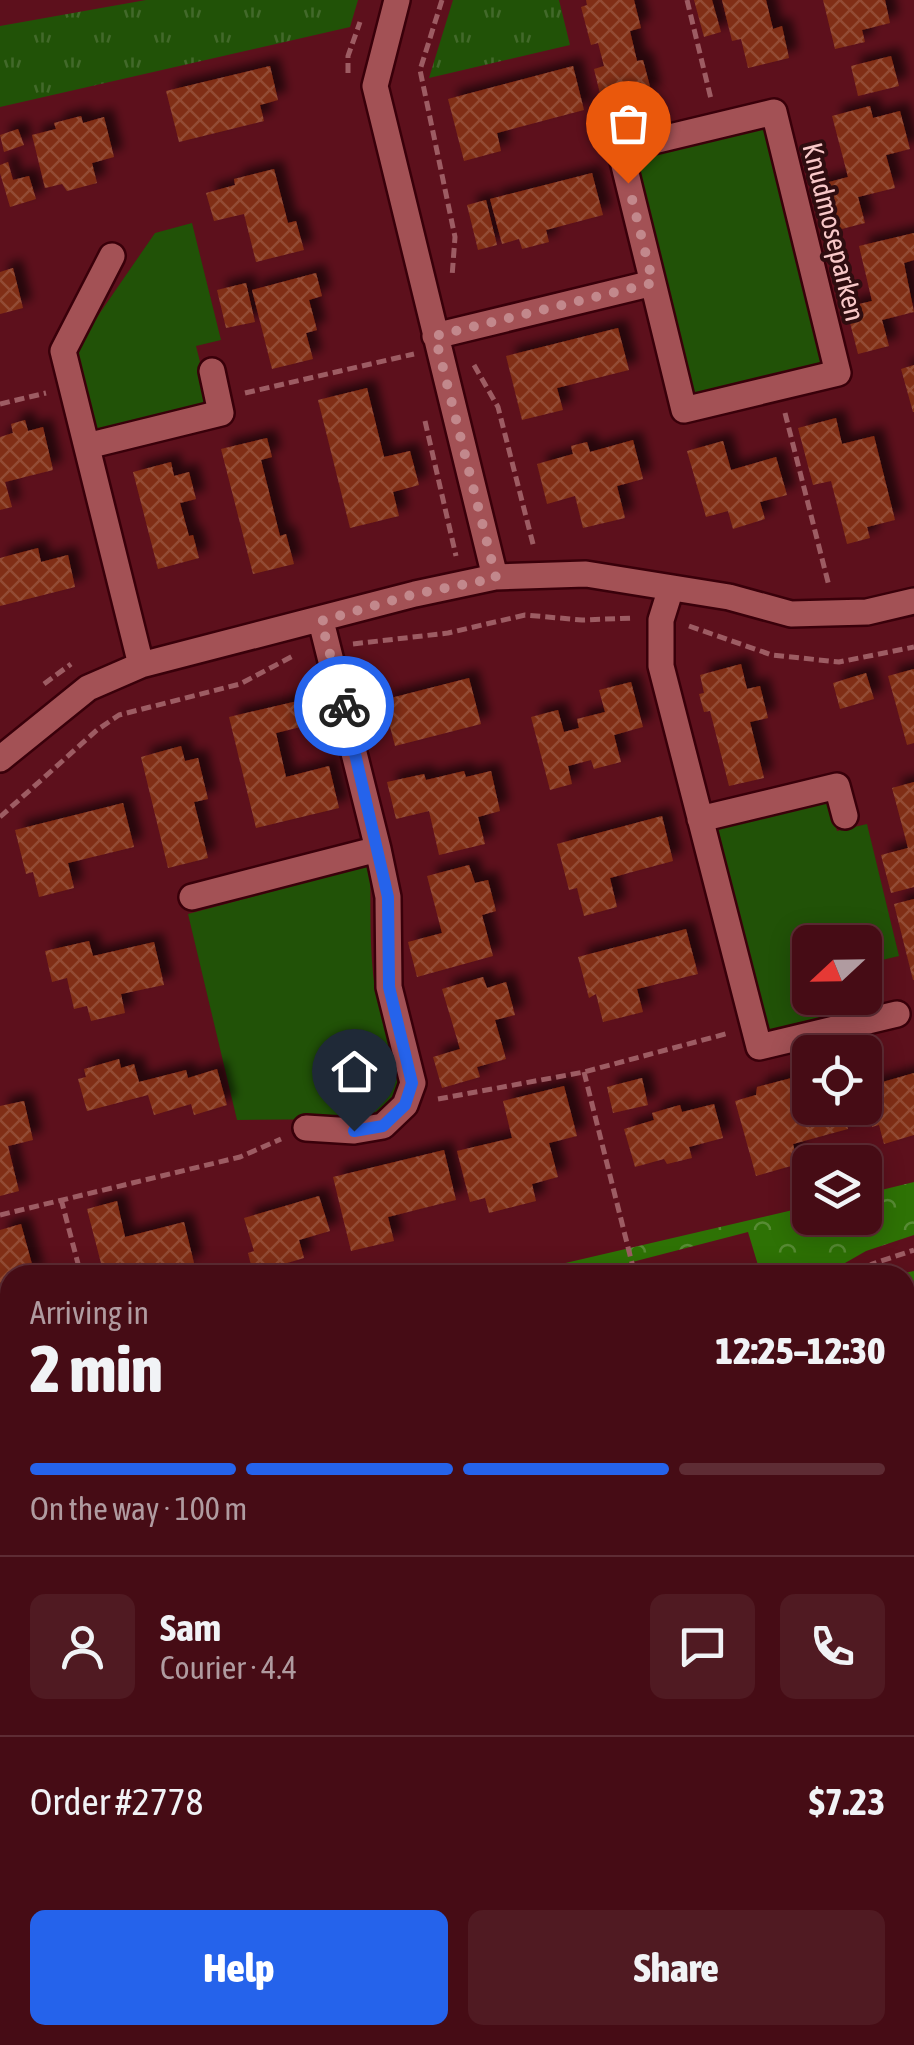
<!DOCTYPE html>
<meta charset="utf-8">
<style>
body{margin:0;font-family:"Asap Condensed",sans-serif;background:#501a22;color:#f1f3f6;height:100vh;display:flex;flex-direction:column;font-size:38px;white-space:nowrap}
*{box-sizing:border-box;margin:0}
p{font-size:32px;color:#b09ba0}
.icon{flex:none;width:55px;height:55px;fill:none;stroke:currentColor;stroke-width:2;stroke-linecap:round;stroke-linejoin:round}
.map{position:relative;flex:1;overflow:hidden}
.details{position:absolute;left:0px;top:1265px;width:915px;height:780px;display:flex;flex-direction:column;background:#460c15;border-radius:30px 30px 0 0;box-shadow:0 5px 25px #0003,0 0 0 2px #5e2c34}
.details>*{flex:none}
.needle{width:65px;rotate:248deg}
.fabs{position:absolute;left:792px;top:925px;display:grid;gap:20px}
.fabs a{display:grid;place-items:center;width:90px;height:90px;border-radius:15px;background:#460c15;box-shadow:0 5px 25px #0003,0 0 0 2px #5e2c34;font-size:50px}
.pin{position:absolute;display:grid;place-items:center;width:85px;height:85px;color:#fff;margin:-102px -42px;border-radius:50% 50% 50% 0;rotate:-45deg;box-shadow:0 0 10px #0007}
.pin .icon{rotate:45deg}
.courier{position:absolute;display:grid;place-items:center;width:100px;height:100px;margin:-50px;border:8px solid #2563eb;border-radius:50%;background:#fff;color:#222;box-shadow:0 2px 12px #0007}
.headline em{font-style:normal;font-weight:800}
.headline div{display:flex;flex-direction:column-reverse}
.headline{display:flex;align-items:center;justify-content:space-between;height:170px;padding:0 30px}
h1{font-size:65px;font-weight:800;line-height:75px}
.bar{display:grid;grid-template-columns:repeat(4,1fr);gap:15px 10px;align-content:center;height:120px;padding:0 30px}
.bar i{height:12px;border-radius:8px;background:#5e2c34}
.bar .active{background:#2563eb}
.bar p{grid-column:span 4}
.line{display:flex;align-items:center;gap:25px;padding:0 30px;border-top:2px solid #5e2c34}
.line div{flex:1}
.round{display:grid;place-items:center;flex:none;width:105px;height:105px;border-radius:15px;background:#501a22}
.primary-button{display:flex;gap:20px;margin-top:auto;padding:20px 30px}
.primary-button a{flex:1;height:115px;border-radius:15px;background:#2563eb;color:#fff;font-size:40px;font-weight:800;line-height:115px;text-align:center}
.primary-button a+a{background:#501a22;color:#f1f3f6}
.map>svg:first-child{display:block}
.built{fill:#6b1523}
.grass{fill:url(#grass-tufts)}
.forest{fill:url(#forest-crowns)}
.green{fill:#215207}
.building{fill:url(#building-cross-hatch);filter:url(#shadow)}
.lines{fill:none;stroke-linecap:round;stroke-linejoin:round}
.minor-casing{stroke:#39000a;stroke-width:30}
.path{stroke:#9d5c63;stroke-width:5;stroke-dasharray:10 5;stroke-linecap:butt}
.minor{stroke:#a35155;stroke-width:25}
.done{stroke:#c2888c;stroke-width:10;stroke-dasharray:0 18}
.route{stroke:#2563eb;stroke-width:12}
.labels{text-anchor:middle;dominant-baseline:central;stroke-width:8;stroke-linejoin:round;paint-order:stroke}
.street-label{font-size:28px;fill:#f8c8c8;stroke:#2f0d10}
</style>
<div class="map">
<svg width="914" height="2045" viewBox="0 0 914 2045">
<defs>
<pattern id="grass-tufts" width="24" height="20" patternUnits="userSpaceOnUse" patternTransform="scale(2.5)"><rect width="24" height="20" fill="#215207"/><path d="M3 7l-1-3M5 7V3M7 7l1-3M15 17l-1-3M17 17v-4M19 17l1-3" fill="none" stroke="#42692a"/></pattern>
<pattern id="forest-crowns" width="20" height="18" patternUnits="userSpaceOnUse" patternTransform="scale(2.5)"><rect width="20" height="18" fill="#2e7205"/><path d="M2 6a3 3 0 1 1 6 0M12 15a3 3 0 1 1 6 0" fill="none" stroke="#578b34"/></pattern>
<pattern id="building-cross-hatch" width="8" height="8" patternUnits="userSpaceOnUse" patternTransform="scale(2.5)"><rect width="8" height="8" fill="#802f15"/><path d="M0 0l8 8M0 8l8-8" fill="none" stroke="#934c36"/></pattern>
<filter id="shadow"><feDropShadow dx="9" dy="-9" stdDeviation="5" flood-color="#0009"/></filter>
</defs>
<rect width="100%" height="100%" fill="#5d101c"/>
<path class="built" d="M905,1353L914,1359V1668L905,1710Z"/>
<path class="grass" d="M146,0H358L350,27L0,107V26Z
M453,0H559L570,45L429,78Z
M10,1414V1908L0,1912V1418Z"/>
<path class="forest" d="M914,1182V1235L866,1251L824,1275H761L748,1232L582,1275H514L810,1206V1218H865V1194Z
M914,1271V1359L905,1353V1275H894Z
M0,1555L10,1569V1680L0,1696Z
M914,1669V1922L905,2045H404L348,2035H777L833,2045L836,2035H905V1710Z
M10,1908V2028L0,2031V1912Z"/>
<path class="green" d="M766,124L826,363L691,397L632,158Z
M192,223L221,340L196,346L211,406L96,434L75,349L155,233Z
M829,801L837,831L867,824L899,956L865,964V942H810V998H832L837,1019L764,1036L713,829Z
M370,865C371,906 369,949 375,989C379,1015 401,1054 398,1079C396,1102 378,1114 357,1119L237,1120L188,914Z"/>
<path class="building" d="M586,0H634L641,28L630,31L637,61L643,60L652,94L603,106L594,69L604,66L598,43L591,45L581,7L587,5Z
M694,0H712L721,32L704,37Z
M722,0H766L773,29L782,26L789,58L748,68L741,39L732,41Z
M823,0H885L890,23L862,30L865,42L835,49Z
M891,56L899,86L858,96L851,66Z
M270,66L278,100L260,105L264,121L179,142L166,91Z
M573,66L584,110L497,133L501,151L464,161L448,99Z
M870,106L873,118L900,111L910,149L886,155L895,188L858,197L865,223L826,233L814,186L848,177L832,116Z
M81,116L83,123L104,117L114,157L92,163L97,183L67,191L62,184L45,188L32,135L56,129L54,123Z
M18,129L24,145L4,152L0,135Z
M8,162L13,180L29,176L36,199L10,207L0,173V165Z
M274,169L288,223L296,221L304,250L256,262L244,214L214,221L206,193L235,185L234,179Z
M592,173L603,215L546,230L549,242L522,249L519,239L502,244L490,199Z
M486,200L497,245L478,250L467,205Z
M914,233V260L904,263L914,312L882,320L889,346L858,354L846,307L872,301L859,246Z
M13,268L23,308L0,314V272Z
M316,273L322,296L309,300L317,330L306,333L313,359L272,369L252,290Z
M246,283L255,322L226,328L217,290Z
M618,328L629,370L557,388L563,410L522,420L506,356Z
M914,365V412H913L901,369Z
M367,388L384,457L410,451L419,485L393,492L399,516L350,528L318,400Z
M836,418L842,444L874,436L895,520L867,527L870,538L847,544L831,481L813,485L798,428Z
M25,420L28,431L43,427L53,470L5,482L12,507L0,510V437L13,433L11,424Z
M267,438L272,457L261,460L280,536L286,534L294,564L253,574L221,449Z
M633,440L643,479L617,486L625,518L583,528L575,496L547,504L537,464L573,454L571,446L587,442L590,452Z
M723,441L731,470L776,457L787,495L760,502L765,519L733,529L728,511L706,517L687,451Z
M171,462L174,476L189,472L196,499L180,503L189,536L193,535L199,558L158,569L133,472Z
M38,548L41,562L68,555L75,587L0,606V558Z
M741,664L747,689L760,686L768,718L750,722L764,778L729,786L710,711L704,712L699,694L704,693L700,675Z
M914,669V743L907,745L888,676Z
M866,673L874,699L840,709L833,683Z
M469,678L481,724L395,746L383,700Z
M631,682L643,727L614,735L621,762L594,769L591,760L568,766L572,784L550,790L531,717L558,710L564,732L579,728L577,719L605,712L599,690Z
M302,700L309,725L276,733L286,777L329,766L339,808L256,828L229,717Z
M181,746L185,761L198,758L208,799L194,802L208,858L168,868L141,757Z
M464,771L466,777L491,771L500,811L478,817L485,844L439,855L429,811L396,819L387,782L424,774L426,780Z
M914,782V887L891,893L881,855L908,848L892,788Z
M123,803L134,847L68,863L74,888L39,897L33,872L26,874L15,830Z
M662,816L673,861L610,878L617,907L584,916L577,888L569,890L557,844Z
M469,865L475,883L488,880L496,911L482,915L493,956L417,977L408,942L442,933L427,876Z
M914,899V980H913L894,904Z
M686,929L698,974L637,989L643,1012L603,1022L596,994L589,998L578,957Z
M89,941L93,956L154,942L164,985L121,994L125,1013L91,1021L87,1006L74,1009L67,978L52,982L45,951Z
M483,977L487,988L506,982L515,1015L495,1020L506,1059L477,1067L480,1077L442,1088L433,1057L460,1049L442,989Z
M119,1059L121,1068L134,1064L139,1082L186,1070L188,1078L217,1069L227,1105L194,1115L191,1104L154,1115L148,1095L87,1111L78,1079L86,1077L84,1069Z
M914,1073V1135L884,1144L879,1125L872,1127L865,1103V1087Z
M799,1076L801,1084L810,1082V1108H843L848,1129L793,1144L798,1164L756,1176L735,1101L756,1095L757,1087Z
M642,1078L648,1105L613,1113L607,1087Z
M564,1086L577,1136L549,1143L558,1177L532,1184L536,1201L489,1213L485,1198L470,1202L457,1151L512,1138L503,1101Z
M24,1101L33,1140L8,1146L19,1191L0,1196V1106Z
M714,1104L723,1138L689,1147L692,1158L667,1164L664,1159L635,1167L624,1129L654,1120L652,1113L680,1105L682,1112Z
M444,1150L456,1200L388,1217L394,1241L351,1251L333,1177Z
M319,1196L330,1231L299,1240L304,1258L253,1273L248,1253L254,1251L244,1218Z
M117,1201L125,1237L184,1222L194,1263L181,1266L183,1275H104L87,1209Z
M21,1224L35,1275H10V1312L0,1315V1230Z
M41,2035H142L144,2040L132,2045H15Z
M209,2035L216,2045H194L208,2035Z"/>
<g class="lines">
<g class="minor-casing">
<path id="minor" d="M397,0L375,86L495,577
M112,256L63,351L141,665
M435,336L653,283L620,149L774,112L838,373L684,410L653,283
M87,446L221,413L212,371
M671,588L661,620V666L759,1047L897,1014
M0,759L88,688L141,665L415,594L495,577L586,574L729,597L791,614L867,612L914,601
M700,819L837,786L845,816
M192,897L378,849
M306,1128L354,1131L383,1126L405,1105L413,1083L389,987L388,897L378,849L321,621
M905,1899L914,1900
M0,1972L10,1968
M642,2035L696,2045"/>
</g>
<path class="path" d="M442,0L420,70L455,237L452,277
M687,0L711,99
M348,73V56L360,22
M474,365L498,407L534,548
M245,393L414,354
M0,404L46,393
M785,413L829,586
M425,421L456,556
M689,626L772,655L839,662L914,647
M353,644L448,633L525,615L582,620L634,618
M44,684L71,664
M0,817L97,730L119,715L240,684L293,656
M584,1072L635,1275
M438,1099L584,1072L729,1033
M61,1199L81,1275
M0,1215L240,1157L281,1139
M855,1275L872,1264L914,1250
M0,1446L10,1443
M905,1657L914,1659
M294,2045L296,2035"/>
<use href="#minor" class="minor"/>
</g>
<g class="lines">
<path class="done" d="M344,706L321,621L415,594L496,578L435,336L653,283L628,183"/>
<path class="route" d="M344,706L388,897L389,987L412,1083L405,1105L383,1126L354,1131"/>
</g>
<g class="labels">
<g class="street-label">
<text transform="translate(834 232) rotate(76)">Knudmoseparken</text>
</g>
</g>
</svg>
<div class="fabs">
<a><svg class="needle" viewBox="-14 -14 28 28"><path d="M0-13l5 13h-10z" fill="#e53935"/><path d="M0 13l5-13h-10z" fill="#b09ba0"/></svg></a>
<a><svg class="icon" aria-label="locate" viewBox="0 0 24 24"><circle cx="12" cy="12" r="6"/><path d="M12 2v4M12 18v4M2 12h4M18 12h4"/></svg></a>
<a><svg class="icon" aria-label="layers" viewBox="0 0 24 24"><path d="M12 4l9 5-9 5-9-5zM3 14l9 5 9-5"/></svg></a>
</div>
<div class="pin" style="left:628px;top:183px;background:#ea580c"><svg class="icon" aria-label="bag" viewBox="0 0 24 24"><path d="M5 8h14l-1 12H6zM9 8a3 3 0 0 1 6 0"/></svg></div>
<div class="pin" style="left:354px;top:1131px;background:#1f2937"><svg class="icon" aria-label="home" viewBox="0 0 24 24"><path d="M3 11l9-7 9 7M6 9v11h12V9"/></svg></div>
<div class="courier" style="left:344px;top:706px"><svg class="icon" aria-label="bike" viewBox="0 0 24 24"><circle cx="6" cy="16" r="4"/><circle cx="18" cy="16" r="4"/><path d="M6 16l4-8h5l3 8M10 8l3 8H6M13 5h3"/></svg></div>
<section class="details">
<div class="headline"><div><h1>2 min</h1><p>Arriving in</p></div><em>12:25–12:30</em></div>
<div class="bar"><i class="active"></i><i class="active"></i><i class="active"></i><i></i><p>On the way · 100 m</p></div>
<div class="line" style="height:180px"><a class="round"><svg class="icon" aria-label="person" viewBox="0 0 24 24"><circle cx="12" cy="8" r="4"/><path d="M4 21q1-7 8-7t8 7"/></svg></a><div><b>Sam</b><p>Courier · 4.4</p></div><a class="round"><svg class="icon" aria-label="chat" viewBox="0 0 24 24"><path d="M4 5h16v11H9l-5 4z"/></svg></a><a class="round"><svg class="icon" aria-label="phone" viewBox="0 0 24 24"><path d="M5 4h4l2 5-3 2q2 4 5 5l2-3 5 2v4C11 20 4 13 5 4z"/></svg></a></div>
<div class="line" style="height:130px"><div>Order #2778</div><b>$7.23</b></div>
<div class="primary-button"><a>Help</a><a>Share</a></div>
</section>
</div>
